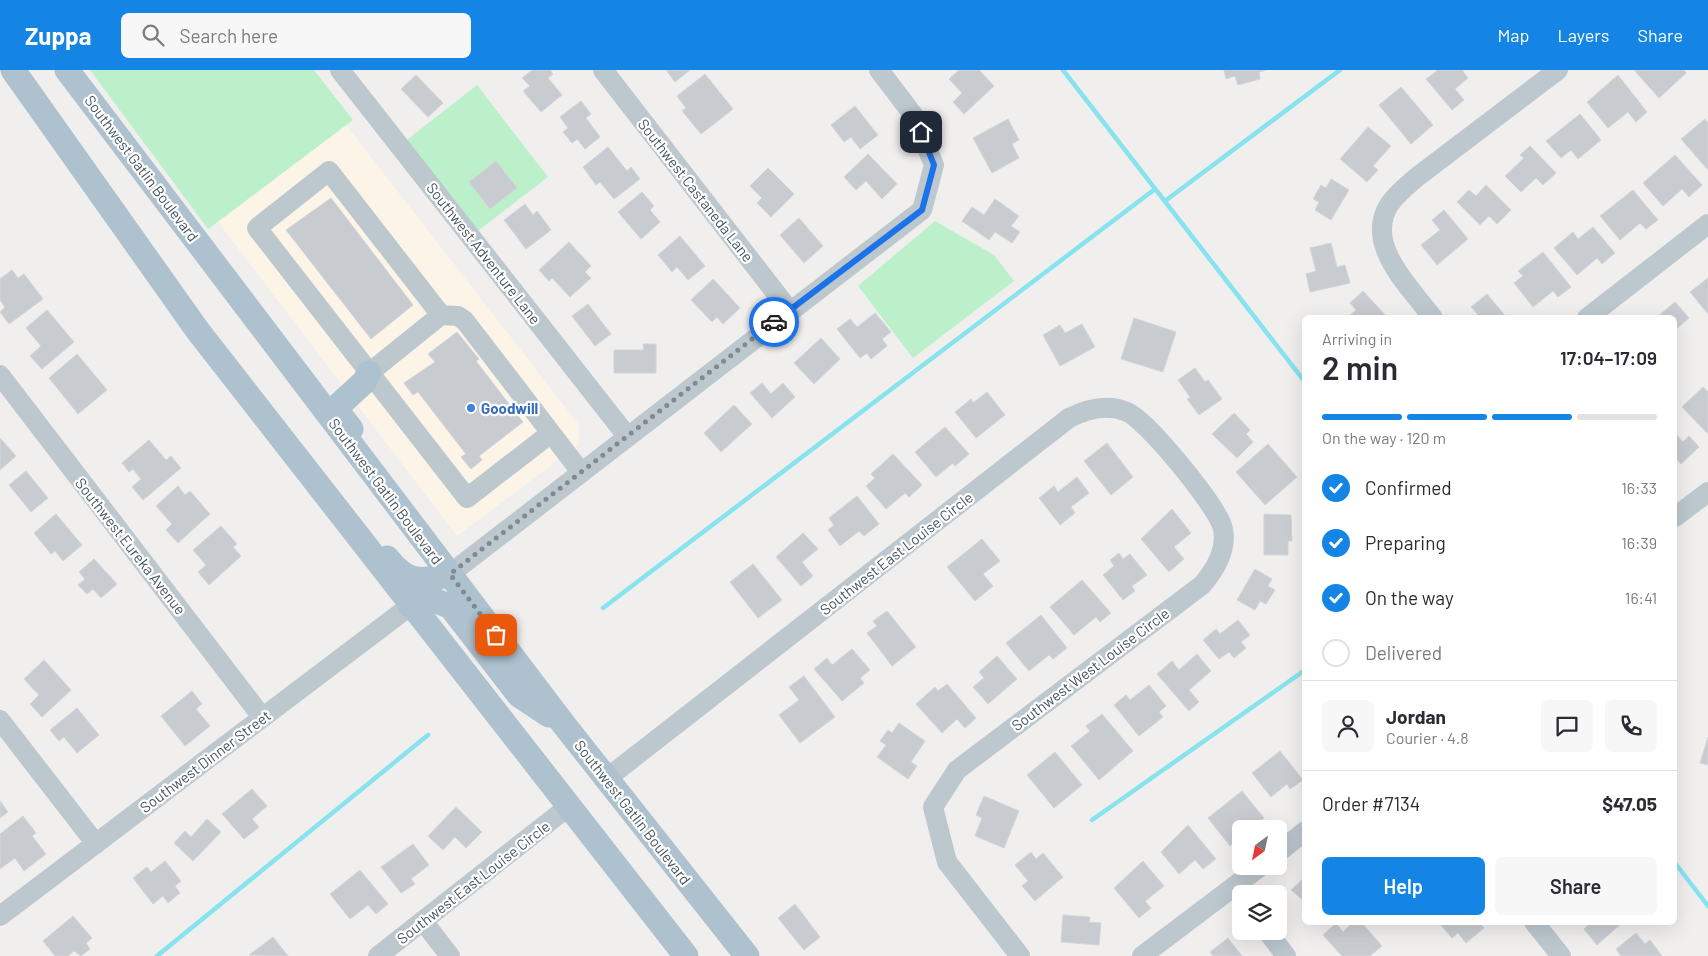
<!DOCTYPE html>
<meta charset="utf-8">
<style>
body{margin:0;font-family:Barlow,sans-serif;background:#f7f7f7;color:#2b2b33;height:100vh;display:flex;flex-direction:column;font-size:19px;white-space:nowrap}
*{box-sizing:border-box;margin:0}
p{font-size:16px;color:#7c7c81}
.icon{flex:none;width:28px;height:28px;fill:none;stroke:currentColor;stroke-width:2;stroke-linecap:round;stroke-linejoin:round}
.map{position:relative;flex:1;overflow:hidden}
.panel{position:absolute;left:1302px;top:245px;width:375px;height:610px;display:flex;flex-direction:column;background:#fff;border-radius:8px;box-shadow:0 5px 20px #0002}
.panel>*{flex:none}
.needle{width:32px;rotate:213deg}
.tools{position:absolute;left:1232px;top:750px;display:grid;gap:10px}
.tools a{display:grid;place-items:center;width:55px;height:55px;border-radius:8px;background:#fff;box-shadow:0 5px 20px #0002;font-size:25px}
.pin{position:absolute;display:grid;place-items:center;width:42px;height:42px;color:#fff;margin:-21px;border-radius:10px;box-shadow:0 2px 8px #0006}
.courier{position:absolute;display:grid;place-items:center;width:50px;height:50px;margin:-25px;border:4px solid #1a73e8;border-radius:50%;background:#fff;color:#222;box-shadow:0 1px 6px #0007}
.head em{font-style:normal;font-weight:600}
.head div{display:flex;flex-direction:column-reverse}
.head{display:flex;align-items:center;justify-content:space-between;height:85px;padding:0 20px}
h1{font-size:32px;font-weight:600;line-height:38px}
.bar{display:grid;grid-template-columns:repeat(4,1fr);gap:8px 5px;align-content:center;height:60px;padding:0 20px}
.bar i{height:6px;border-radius:4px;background:#e1e1e2}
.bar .on{background:#1485e5}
.bar p{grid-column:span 4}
.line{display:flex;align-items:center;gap:12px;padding:0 20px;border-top:1px solid #e1e1e2}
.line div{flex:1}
.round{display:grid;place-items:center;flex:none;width:52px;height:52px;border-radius:8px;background:#f7f7f7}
ol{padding:0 20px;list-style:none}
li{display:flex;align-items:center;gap:15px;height:55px}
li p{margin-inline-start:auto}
li .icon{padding:5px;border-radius:50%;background:#1485e5;color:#fff;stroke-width:4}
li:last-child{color:#7c7c81}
li i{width:28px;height:28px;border:2px solid #e1e1e2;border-radius:50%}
.cta{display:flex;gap:10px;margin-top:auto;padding:10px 20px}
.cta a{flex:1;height:58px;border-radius:8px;background:#1485e5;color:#fff;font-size:20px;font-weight:600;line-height:58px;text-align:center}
.cta a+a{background:#f7f7f7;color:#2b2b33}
header{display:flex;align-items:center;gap:30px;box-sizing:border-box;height:70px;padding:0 25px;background:#1485e5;color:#fff}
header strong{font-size:24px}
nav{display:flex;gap:28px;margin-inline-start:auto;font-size:18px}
.search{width:350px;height:45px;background:#f7f7f7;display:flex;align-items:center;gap:12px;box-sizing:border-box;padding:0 18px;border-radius:8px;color:#7c7c81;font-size:19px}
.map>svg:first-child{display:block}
.commercial{fill:#fcf4e7}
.green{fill:#bbf0ca}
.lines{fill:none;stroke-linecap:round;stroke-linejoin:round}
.stream{stroke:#87e3ee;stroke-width:4.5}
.building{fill:#c8ccd1;stroke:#d2d5da}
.minor{stroke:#bcc7ce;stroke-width:20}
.major{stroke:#adc1ce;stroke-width:25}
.done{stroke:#828a8f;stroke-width:5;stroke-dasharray:0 9}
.route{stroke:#1a73e8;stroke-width:6}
.shop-dot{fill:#3f7fe0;stroke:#fff;stroke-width:2}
.labels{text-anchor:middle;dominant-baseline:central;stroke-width:4.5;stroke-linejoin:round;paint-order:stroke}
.street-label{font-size:15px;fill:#46545c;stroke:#fff}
.shop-label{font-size:15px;font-weight:bold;fill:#366cbe;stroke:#fff;text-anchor:start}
</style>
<header>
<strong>Zuppa</strong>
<div class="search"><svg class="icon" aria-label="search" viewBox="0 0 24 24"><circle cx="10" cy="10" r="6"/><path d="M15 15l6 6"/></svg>Search here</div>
<nav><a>Map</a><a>Layers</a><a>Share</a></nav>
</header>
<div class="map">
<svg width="1708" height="886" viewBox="0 0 1708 886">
<rect width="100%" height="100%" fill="#f1eeee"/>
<path class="commercial" d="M346,55L579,355L578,375L457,466L218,152Z"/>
<path class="green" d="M90,0H314L353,50L208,159Z
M477,15L548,107L475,163L403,73Z
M935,151L994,185L1014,211L913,288L858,216Z"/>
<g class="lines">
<path class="stream" d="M1063,0L1305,312
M1165,131L1340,0
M603,538L1155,119
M1092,750L1305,600
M1675,793L1708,836
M157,886L428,665"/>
</g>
<path class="building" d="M532,0H550L553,4L548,8L562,25L541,42L523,21L530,16L522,8Z
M666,0H690L675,12Z
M959,0H979L994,16L964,44L953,32L962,23L949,9Z
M1224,0H1266L1259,2L1260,9L1238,15L1235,6L1226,9Z
M1438,0H1462L1468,8L1455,19L1464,30L1452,40L1426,9Z
M1634,0H1684L1686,3L1659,28Z
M705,4L733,39L701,64L682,41L686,38L677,26Z
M416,5L443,33L428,47L401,19Z
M1618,5L1647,42L1636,52L1628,42L1608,58L1587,32Z
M1401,17L1433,55L1411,74L1379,35Z
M581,31L591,44L586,48L600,67L585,79L577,69L572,73L563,62L568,58L560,47Z
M855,36L878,65L860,79L851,67L844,72L831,55Z
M1580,44L1601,70L1578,89L1571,80L1561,88L1546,71Z
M1008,49L1019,70L1012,74L1019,88L992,103L973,68Z
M1705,49L1708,53V100L1681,69Z
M1368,57L1391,76L1373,96L1378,100L1367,112L1340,89Z
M1530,76L1556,103L1543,115L1536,108L1521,122L1505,106L1524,88L1520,85Z
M608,77L627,101L631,97L640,109L614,129L600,112L596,115L583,97Z
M868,84L897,114L882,129L866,111L856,120L844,107Z
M1675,85L1702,115L1689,127L1682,119L1663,136L1643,113Z
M496,91L517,118L490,139L469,112Z
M768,98L794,124L771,147L757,133L762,128L750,116Z
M1331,109L1349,120L1331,150L1315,140L1319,132L1313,129L1321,115L1326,118Z
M1486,115L1511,140L1497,154L1489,146L1480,155L1457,132L1469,120L1476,126Z
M1633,120L1658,150L1646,159L1640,153L1620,170L1600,146Z
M642,122L654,136L650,140L660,152L641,169L618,142Z
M331,128L413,235L371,269L286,160Z
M995,129L1019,146L1011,156L1020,162L1012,173L995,162L989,170L962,151L972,137L984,145Z
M525,134L533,145L537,141L551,160L526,179L504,150Z
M1444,140L1468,169L1437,195L1421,175L1440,160L1432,150Z
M799,148L823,176L804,193L780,165Z
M1593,157L1615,183L1602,194L1597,188L1577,205L1554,178L1573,162L1578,169Z
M680,166L705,196L688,210L677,197L672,202L658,185Z
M569,172L591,196L585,202L591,208L570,227L552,208L549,211L539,200Z
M1331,173L1337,197L1345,195L1350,213L1310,222L1306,204L1316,201L1310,178Z
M1543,182L1571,217L1558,227L1553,221L1533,237L1514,213L1523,206L1518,201Z
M12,200L18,208L24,204L43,229L9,254L0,242L5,237L0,230V209Z
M1708,208V244L1690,222Z
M713,209L740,238L723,254L717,247L712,252L691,230Z
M1363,221L1388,248H1347L1356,240L1350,233Z
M1487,224L1507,248H1481L1471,237Z
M1675,232L1689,248L1675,260V248H1656Z
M588,234L611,264L595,276L572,246Z
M47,240L74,272L42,299L30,286L41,276L26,258Z
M875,243L891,262L882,269L887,276L871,289L867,283L860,288L837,259L850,249L857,257Z
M1134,248L1176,262L1163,302L1121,289Z
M1082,254L1095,277L1060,296L1043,265L1060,255L1065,263Z
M457,262L479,289L476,291L523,352L479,386L482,390L471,399L461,387L466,384L418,322L413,325L404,313L435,292L428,284Z
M821,268L840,289L814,314L794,293Z
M643,274H656V303H614V280H644Z
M77,284L107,320L78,344L49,308Z
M1195,298L1205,312L1208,310L1222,329L1199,345L1187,329L1190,327L1178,310Z
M762,313L771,324L783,313L795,327L772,348L750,323Z
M1703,317L1708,322V364L1682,337Z
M987,322L1005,345L976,368L955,342L971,329L973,333Z
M734,335L752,354L721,382L704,363Z
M1234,343L1250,360L1246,364L1253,372L1237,388L1212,364Z
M945,357L969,384L955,396L953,393L936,407L915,382Z
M1675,363L1683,372L1689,366L1699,377L1681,394L1675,387Z
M0,368L16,386L0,400Z
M149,370L166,390L171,386L181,398L143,430L132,417L141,409L133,399L129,402L122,393Z
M1107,373L1133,407L1111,425L1084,391Z
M1268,374L1297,407L1265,435L1236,402Z
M893,384L922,415L909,427L905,423L886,439L866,416L875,408L871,404Z
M26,401L48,428L31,442L9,415Z
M1077,407L1089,423L1071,437L1075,443L1060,455L1039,428L1054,416L1058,422Z
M178,416L185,425L190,421L210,444L178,473L166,460L172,454L156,436Z
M857,426L879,454L864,466L859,461L840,476L828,460L834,455L829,448Z
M1172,439L1191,463L1174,477L1184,489L1169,502L1141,469Z
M56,444L82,475L63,491L55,481L51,484L34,463Z
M1264,444L1291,445L1292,471H1288V485H1264Z
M221,456L237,474L233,477L241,486L209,515L198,502L206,495L193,480Z
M803,463L818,479L802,492L813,506L801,516L776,487Z
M982,469L1000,491L983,504L993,516L975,531L947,497Z
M1119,483L1123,489L1130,484L1147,505L1132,516L1135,521L1123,530L1103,505L1114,496L1110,490Z
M94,489L117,514L101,528L93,519L87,524L78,515L85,509L79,502Z
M753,494L782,530L758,548L730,512Z
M1255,499L1272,509L1268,516L1275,520L1266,534L1260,531L1255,540L1237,530Z
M1082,510L1111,543L1100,552L1096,547L1074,565L1050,537Z
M887,541L916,577L892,596L867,563L877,556L873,551Z
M1041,545L1067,578L1053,589L1049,585L1029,601L1006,573Z
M1238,550L1250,565L1241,572L1246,578L1234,588L1229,582L1219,589L1203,570L1216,559L1220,564Z
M852,579L870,600L860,608L864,613L842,631L814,599L827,588L832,595Z
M1197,584L1211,601L1189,620L1199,632L1189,641L1157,604L1172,591L1179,600Z
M997,586L1017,609L988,634L973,617L984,608L979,602Z
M44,590L71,620L42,647L30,634L39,625L24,609Z
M804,606L835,647L800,673L779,645L799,630L789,617Z
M947,614L976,648L965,658L957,649L942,663L916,634L935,617L938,621Z
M1149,615L1166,636L1159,642L1163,647L1139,666L1114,635L1126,625L1130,630Z
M192,621L202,634L196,639L210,656L185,676L161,646Z
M77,638L99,665L77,683L64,667L59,671L50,660Z
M1102,644L1133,681L1099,710L1071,676L1090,661L1086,656Z
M899,653L925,671L911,692L917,696L908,709L877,687L886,675L880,671L888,660L892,663Z
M1708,667V695L1700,693Z
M1280,681L1303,710L1290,719L1287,714L1271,727L1252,703Z
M1055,682L1082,715L1054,738L1027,705Z
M252,719L267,736L252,749L259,757L244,769L222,744Z
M1242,721L1264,748L1251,759H1241V767L1230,776L1208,748Z
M984,726L1019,741L1004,778L975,766L982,748L976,745Z
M0,731L8,742L0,748Z
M456,737L482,762L466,778L455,767L443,780L428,766Z
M23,746L36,763L32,766L46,784L24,801L15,788L0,799V764Z
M207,749L221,762L193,791L174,773L185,761L191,767Z
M1188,755L1216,789L1203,799L1195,790L1179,804L1161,782Z
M413,774L429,795L411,809L415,814L401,823L381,797Z
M1031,782L1036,789L1043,783L1063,807L1035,831L1022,816L1028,811L1015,795Z
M165,791L181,811L175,816L180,823L168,833L163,826L153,834L133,808L147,797L151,802Z
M1143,791L1164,816L1145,831L1151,838L1139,848L1114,818Z
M360,800L388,834L376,844L368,835L350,849L330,824Z
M1305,807V832L1291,820Z
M795,834L820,867L804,880L778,848Z
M1063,845L1090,847L1089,852L1101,853L1099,875L1061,872Z
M73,846L92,868L86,873L90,879L81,886L74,881L68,886H55L43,871Z
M1353,852H1361L1382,876L1370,886H1342L1323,865L1336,853L1343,862Z
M1442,852H1479L1484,858L1466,873L1458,863L1452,868L1440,854Z
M1586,852H1623L1597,875L1584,859L1588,855Z
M1636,863L1645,874L1650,870L1662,886H1621L1616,879Z
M273,867L288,886L249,885Z
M1228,868L1242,886H1213L1210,882Z"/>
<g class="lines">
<path class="minor" d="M340,0L627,366
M603,0L789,240
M1433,248C1411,218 1364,175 1389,135C1396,124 1407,116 1417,107L1558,0
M1587,248L1708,154
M369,303L441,245L329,101L257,158L467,428L551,363L465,251L458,246L441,245
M0,305L262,647
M551,363L581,402
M1675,447L1708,422
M450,504L922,140L934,95L914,46L879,0
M0,650L96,774
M606,709L1069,348C1087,339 1107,333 1127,342C1147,350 1219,438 1223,459C1227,480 1215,500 1202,515L957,700L933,737L947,792L1020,886
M1279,782L1305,761
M0,846L410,536
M423,851L450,886
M1534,852L1561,886
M1267,861L1286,886
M378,886L568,737
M1142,886L1261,796"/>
<path class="major" d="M13,0L198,261L686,886
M67,0L565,656L747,886
M351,359L337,341L338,336L364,312L369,303
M387,488C407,513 420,513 450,504
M410,536L434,530L451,537L519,625L549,645"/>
</g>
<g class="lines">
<path class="done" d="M496,565L450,504L774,252"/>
<path class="route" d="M774,252L922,140L934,95L921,62"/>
</g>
<circle class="shop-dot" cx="471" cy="338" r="5"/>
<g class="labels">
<g class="street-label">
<text transform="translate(142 98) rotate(53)">Southwest Gatlin Boulevard</text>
<text transform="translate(696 120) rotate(52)">Southwest Castaneda Lane</text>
<text transform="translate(484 183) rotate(52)">Southwest Adventure Lane</text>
<text transform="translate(386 421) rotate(53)">Southwest Gatlin Boulevard</text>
<text transform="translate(131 476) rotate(52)">Southwest Eureka Avenue</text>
<text transform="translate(896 483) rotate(-38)">Southwest East Louise Circle</text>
<text transform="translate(1090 599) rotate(-37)">Southwest West Louise Circle</text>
<text transform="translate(205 691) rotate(-37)">Southwest Dinner Street</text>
<text transform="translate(633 742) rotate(52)">Southwest Gatlin Boulevard</text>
<text transform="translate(473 812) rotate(-38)">Southwest East Louise Circle</text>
</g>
<g class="shop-label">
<text x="481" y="338">Goodwill</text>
</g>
</g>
</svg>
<div class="tools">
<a><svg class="needle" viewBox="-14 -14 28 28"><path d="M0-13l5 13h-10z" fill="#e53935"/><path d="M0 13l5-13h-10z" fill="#7c7c81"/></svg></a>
<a><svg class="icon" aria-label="layers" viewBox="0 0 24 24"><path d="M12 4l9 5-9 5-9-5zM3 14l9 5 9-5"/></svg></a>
</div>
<div class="pin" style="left:496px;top:565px;background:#ea580c"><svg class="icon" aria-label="bag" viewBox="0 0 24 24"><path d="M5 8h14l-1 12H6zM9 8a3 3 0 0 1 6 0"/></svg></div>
<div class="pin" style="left:921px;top:62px;background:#1f2937"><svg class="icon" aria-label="home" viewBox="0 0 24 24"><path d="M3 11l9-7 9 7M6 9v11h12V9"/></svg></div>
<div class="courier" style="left:774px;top:252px"><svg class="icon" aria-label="car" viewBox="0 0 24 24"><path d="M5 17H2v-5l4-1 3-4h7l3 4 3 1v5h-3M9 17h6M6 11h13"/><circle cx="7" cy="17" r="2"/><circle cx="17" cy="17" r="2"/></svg></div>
<section class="panel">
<div class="head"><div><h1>2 min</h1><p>Arriving in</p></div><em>17:04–17:09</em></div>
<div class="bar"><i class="on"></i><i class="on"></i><i class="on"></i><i></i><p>On the way · 120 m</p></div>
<ol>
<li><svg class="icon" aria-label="check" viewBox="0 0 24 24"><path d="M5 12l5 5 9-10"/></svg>Confirmed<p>16:33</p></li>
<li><svg class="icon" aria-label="check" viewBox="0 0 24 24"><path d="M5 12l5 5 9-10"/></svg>Preparing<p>16:39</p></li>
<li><svg class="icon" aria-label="check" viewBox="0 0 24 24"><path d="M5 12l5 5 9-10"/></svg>On the way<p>16:41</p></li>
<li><i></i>Delivered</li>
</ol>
<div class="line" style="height:90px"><a class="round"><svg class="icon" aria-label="person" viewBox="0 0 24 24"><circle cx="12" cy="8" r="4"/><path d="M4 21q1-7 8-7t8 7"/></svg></a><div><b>Jordan</b><p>Courier · 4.8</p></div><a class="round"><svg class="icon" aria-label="chat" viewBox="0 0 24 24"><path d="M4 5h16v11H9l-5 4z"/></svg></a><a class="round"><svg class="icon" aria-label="phone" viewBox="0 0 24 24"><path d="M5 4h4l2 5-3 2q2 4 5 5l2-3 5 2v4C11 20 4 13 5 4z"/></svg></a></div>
<div class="line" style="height:65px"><div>Order #7134</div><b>$47.05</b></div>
<div class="cta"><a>Help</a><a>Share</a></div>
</section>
</div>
